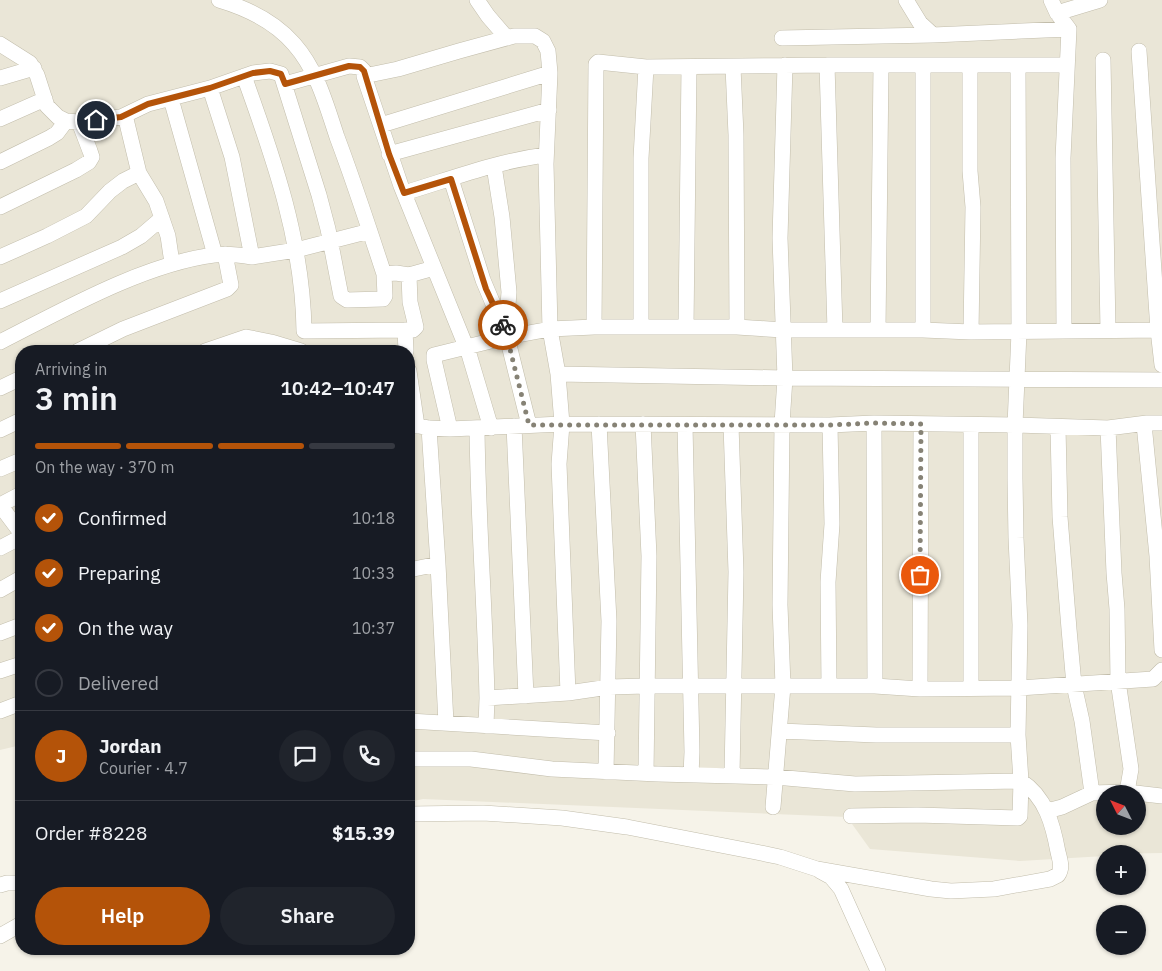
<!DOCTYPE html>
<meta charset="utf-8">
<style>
body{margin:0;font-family:"IBM Plex Sans",sans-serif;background:#20242c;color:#f1f3f6;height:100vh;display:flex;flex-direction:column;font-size:19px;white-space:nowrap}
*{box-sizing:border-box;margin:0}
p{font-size:16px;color:#9ea1a6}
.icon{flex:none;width:28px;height:28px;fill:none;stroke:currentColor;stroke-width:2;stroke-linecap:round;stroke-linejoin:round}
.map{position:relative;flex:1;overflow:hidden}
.details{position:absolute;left:15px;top:345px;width:400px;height:610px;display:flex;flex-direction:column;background:#171b24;border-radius:20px;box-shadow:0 1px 4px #0004}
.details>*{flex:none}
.needle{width:32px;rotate:312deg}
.controls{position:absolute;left:1096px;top:785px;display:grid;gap:10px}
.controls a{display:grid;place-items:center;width:50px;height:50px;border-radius:50%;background:#171b24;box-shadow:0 1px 4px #0004;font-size:25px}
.pin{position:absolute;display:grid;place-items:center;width:42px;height:42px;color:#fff;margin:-21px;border:2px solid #fff;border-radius:50%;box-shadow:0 1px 5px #0007}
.courier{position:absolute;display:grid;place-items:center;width:50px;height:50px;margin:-25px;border:4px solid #b45309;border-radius:50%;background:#fff;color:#222;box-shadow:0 1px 6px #0007}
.summary em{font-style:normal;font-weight:600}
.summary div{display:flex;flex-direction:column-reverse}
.summary{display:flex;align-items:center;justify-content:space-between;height:85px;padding:0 20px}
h1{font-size:32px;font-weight:600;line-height:38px}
.bar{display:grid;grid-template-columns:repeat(4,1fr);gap:8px 5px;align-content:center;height:60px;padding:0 20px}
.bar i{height:6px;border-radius:4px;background:#363941}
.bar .selected{background:#b45309}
.bar p{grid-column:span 4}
.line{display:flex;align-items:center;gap:12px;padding:0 20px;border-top:1px solid #363941}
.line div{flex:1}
.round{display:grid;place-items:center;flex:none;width:52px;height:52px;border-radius:26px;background:#20242c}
ol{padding:0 20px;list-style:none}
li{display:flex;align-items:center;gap:15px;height:55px}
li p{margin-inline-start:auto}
li .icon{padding:5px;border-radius:50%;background:#b45309;color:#fff;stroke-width:4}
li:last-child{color:#9ea1a6}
li i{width:28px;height:28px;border:2px solid #363941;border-radius:50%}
.action{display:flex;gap:10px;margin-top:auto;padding:10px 20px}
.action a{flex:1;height:58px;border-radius:30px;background:#b45309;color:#fff;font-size:20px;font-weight:600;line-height:58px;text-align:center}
.action a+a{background:#20242c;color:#f1f3f6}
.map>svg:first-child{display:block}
.residential{fill:#eae6d7;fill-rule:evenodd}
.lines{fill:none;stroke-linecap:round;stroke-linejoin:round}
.minor-casing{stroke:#c2bdab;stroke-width:16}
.minor{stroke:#fff;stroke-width:15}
.done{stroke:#868275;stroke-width:5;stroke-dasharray:0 9}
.route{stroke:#b45309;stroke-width:6}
</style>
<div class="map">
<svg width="1162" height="971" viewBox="0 0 1162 971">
<rect width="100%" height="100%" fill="#f6f3e9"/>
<path class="residential" d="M0,0H1162V853L1105,854V856L1020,861L870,849L847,817L423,799L409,802V351H21V745L0,750ZM1105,794H1138V826H1105Z"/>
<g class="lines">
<g class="minor-casing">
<path id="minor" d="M219,0C246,8 275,22 294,44C317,70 326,104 337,137C354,182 369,228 384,274L396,273L409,275
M477,0L488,16L507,38
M906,0L920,23L933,35
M1051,0L1057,13L1069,29L1063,158L1064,331
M1057,13L1100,0
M782,38L933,35L1069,29
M0,44L30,63L37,75L47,106L58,117L66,121L79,122L121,117L148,104L210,88L253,73L270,71L281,74L319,195L328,229L341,296L347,300L383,299L385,296L384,274
M1139,51L1158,330L1162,365
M1103,60L1108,330
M827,65L835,330
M970,65V171L973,207L971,332
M923,66V330
M733,67L736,135L737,327
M244,76C274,159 303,242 304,331L405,330
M0,78L34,68
M285,84L349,66L360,67L364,71V76
M210,88L232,157L252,257L296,250L370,231
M171,99L215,255
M125,115L139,173L156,201L168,236L172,263
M0,119L45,99
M381,125L550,73
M389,154L549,110
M0,162L49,138L57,133L66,121
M494,166L502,217L509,292L508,305L503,326
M451,179L483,280L507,337L529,425
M404,193C451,179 497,161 546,155
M0,207L76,170L89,162L92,157L90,151L79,122
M0,257L47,236L86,216L110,191L123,181L139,173
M0,301L122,247L141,236L162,218
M594,327L596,64L598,62L646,67L827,65H1067
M641,327V158L646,67
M686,327L689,67
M878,330L881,66
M0,342C63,310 144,264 214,255C227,253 240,255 252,257
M78,351L123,329L227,289L231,285L225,254
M205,351L246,337L271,342L301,351
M406,351L405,330H413L416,327L410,302L409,275L434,268
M409,371L417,426
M558,374L785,378L1162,380
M0,388L21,378
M874,423L875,686
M409,424L429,428L450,429L562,424L830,425L874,423L1015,425L1108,428L1147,423H1162
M599,424L609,621L606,772
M643,424L649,556L646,773
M1144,424L1157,556L1162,650
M685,425L692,752L691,775
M731,425L736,572L732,775
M514,426L526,696
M1058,427L1060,517L1069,629L1074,685L1082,721L1092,793
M429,428L438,564L446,723
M477,428C478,518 485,608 487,698L568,693L609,687L646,686H875L920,689L1019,688L1153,679L1162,670
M491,428L469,354L401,186L364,76L398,69L459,51L514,36H535L543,41L548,51L550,73L546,164L550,329L558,374L562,424L559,464L568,693
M450,429L434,360V355L507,337L550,329L594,327H737L783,330H923L971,332L1162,330
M0,430L21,420
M0,469L21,460
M0,505L21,533
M0,505L21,494
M0,548L21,537
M409,570L438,564
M0,590L21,578
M0,633L21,625
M0,671L21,664
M829,686L828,582L832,524L830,425
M971,688V425
M920,689L921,424
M0,711L21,703
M409,721L608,733
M486,726L487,698
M780,731L876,735H1018
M409,759H471L552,769L658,774L775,777L855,784L1021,781C1046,797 1053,825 1058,852C1060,860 1063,868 1058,875L1050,879L994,889L951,891L931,889L817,869L780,857L756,852L627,827L562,818L483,813L409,814
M1127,792L1162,796
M773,807L783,686L780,605L782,424L785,378L780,238L785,65
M1047,811L1062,807L1092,793L1127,792L1131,769L1118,681L1117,609L1114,573L1108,428
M851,816L917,815L1018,818L1020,816L1021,781L1018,735L1020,625L1016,538L1015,479V425L1019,332L1018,65
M820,871L831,877L841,889L878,971
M0,885L7,883H21
M0,936L21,924"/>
</g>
<use href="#minor" class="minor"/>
</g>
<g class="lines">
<path class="done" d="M503,325L507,337L529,425H830L874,423L921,424L920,575"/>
<path class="route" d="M96,120L121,117L148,104L210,88L253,73L270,71L281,74L285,84L349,66L360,67L364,71L389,154L404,193L451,179L486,289L503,325"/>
</g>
</svg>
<div class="controls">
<a><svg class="needle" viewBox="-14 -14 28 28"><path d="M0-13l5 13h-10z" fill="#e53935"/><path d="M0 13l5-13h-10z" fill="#9ea1a6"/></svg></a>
<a>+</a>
<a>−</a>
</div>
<div class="pin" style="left:920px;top:575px;background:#ea580c"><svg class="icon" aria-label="bag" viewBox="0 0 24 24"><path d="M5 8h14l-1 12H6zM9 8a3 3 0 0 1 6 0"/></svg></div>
<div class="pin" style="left:96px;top:120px;background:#1f2937"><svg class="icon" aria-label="home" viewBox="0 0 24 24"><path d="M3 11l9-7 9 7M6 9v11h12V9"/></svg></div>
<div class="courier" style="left:503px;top:325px"><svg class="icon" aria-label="bike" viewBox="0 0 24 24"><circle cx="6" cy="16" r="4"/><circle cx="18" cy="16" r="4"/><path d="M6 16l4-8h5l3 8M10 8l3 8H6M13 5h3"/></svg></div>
<section class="details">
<div class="summary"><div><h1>3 min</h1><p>Arriving in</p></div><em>10:42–10:47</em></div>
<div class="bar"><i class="selected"></i><i class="selected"></i><i class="selected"></i><i></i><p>On the way · 370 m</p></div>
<ol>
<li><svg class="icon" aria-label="check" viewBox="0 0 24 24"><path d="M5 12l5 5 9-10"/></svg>Confirmed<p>10:18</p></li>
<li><svg class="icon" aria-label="check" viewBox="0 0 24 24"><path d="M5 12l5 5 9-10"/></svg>Preparing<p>10:33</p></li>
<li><svg class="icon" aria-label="check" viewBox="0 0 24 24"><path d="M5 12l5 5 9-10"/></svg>On the way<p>10:37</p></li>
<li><i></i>Delivered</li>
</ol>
<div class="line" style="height:90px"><b class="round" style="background:#b45309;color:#fff">J</b><div><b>Jordan</b><p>Courier · 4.7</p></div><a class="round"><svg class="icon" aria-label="chat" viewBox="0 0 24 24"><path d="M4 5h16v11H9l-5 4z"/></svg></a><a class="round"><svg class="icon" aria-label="phone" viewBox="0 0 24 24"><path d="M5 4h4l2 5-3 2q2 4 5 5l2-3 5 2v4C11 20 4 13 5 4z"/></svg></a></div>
<div class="line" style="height:65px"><div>Order #8228</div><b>$15.39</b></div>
<div class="action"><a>Help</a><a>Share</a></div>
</section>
</div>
